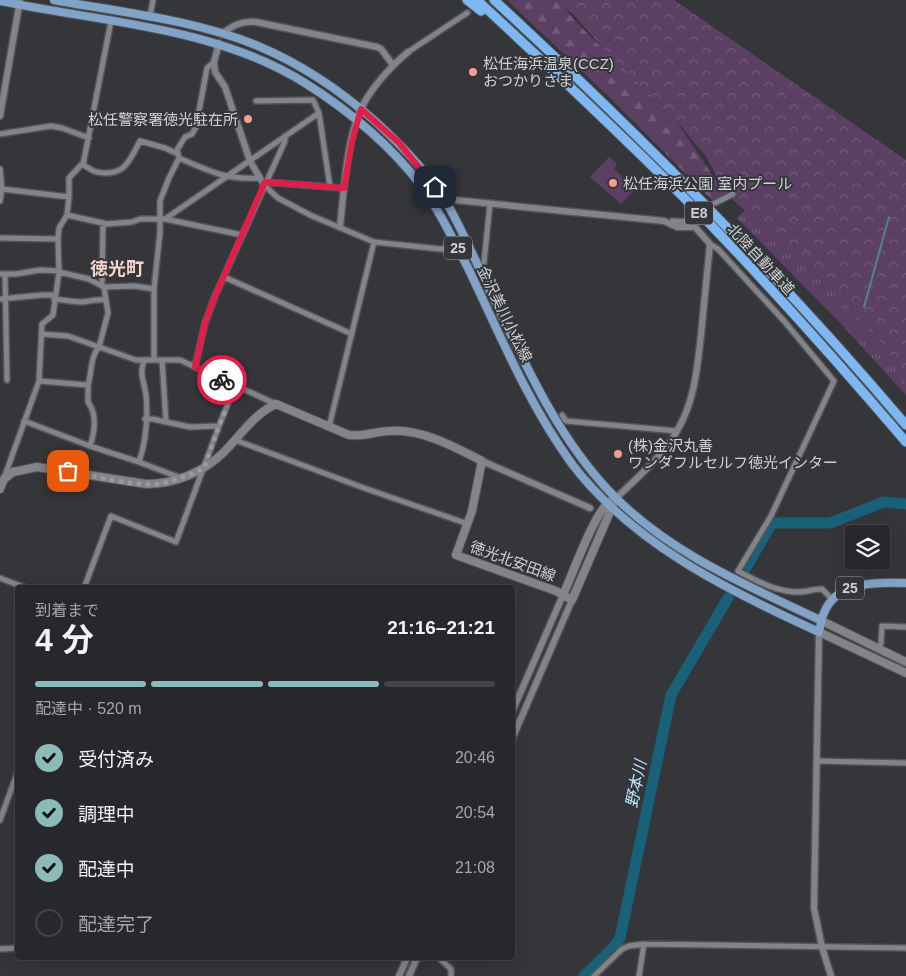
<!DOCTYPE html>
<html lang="ja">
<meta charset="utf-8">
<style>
body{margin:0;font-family:Arial,"Noto Sans JP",sans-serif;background:#2f3034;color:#f1f3f6;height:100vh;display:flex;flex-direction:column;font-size:19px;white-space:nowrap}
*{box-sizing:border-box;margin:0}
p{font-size:16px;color:#a4a6a9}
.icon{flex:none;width:28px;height:28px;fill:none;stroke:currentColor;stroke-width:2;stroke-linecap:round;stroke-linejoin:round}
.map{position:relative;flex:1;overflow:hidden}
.side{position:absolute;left:15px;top:585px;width:500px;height:375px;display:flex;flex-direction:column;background:#27282c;border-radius:5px;box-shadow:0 5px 20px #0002,0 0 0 1px #434448}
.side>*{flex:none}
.tools{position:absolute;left:845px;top:525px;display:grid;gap:10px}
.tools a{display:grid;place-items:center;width:45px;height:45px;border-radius:5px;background:#27282c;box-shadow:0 5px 20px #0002,0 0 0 1px #434448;font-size:25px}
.pin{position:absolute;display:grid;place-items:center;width:42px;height:42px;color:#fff;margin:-21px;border-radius:10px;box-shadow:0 2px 8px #0006}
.courier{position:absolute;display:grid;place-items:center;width:50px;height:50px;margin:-25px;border:4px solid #e11d48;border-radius:50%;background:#fff;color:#222;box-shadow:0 1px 6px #0007}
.headline em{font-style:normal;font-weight:700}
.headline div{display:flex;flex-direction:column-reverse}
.headline{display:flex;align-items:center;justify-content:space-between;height:85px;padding:0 20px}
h1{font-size:32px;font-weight:700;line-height:38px}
.bar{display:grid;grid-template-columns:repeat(4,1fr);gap:8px 5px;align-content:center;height:60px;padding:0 20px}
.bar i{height:6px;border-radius:4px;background:#434448}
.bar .on{background:#8bbbb9}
.bar p{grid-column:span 4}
ol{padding:0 20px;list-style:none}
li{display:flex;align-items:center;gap:15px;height:55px}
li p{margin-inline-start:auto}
li .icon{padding:5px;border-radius:50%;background:#8bbbb9;color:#111;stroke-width:4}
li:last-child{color:#a4a6a9}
li i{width:28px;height:28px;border:2px solid #434448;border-radius:50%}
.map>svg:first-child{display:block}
.grass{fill:url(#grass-tufts)}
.forest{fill:url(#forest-firs)}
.park{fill:url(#park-crowns)}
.garden{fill:#5c4064}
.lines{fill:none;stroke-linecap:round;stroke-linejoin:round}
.stream{stroke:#508294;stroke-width:2}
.river{stroke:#196079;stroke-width:11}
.minor-tunnel{stroke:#4b4d51;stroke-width:5;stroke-dasharray:5 2.5;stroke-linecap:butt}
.minor-casing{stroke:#525357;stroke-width:8}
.tertiary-casing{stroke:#525357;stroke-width:9}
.secondary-casing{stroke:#525357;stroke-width:10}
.primary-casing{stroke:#525357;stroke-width:10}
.motorway-casing{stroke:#525357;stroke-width:11}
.minor{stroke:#828489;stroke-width:5}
.tertiary{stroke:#828489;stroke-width:6}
.secondary{stroke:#828489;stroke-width:8}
.primary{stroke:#80a3c7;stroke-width:8}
.motorway{stroke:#7eb7f1;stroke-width:9}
.done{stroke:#999b9e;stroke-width:5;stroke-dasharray:0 9}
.route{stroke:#e11d48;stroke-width:6}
.poi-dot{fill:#f59c91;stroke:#34363a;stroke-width:2}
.labels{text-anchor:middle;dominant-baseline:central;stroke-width:4;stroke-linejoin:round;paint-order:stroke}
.shield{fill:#34363a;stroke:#a1a2a6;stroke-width:1}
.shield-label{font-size:14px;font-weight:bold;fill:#d0d1d4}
.poi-label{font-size:15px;fill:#d0d1d4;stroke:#34363a;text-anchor:start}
.street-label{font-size:15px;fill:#d0d1d4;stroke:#34363a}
.water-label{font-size:16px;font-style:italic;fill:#bee8fc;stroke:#34363a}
.quarter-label{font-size:18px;font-weight:bold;fill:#f6d4ce;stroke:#34363a}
</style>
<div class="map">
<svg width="906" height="976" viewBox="0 0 906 976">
<defs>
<pattern id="grass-tufts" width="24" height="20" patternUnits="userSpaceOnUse" patternTransform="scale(1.25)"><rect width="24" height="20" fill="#5c4064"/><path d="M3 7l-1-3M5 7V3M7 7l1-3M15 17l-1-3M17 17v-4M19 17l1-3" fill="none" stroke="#725b79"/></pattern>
<pattern id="forest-firs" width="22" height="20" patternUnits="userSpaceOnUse" patternTransform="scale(1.25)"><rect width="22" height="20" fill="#5c4064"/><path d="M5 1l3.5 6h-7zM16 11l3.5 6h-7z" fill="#725b79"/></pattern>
<pattern id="park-crowns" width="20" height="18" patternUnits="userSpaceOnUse" patternTransform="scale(1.25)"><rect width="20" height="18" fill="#5c4064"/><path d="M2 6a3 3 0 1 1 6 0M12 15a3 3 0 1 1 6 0" fill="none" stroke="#725b79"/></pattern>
</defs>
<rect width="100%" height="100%" fill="#34363a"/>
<path class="grass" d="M745,210L805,264L849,307L906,373V395L842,325L737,218Z"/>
<path class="forest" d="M507,0H557L582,28L674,118L726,195L713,201L606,94Z"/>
<path class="park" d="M557,0H674L906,160V373L849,307L805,264L725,193L706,156L671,115L611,57L574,15L563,7Z"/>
<path class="garden" d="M609,157L617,164L614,169L635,189L621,204L590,177Z"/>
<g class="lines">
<path class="stream" d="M864,307L889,217"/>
<path class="river" d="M744,571L772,523H830L884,502L906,504
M584,976L611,950L620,938L671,695L728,598"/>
<path class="minor-tunnel" d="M467,13L486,0"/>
<g class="minor-casing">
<path id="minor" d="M150,16L153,0
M408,52L467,13
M256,101L313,100L319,113L330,187L265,182
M0,134L51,126L62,128L89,138
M179,158C209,171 226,180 259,178
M83,165C88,167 93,172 97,172C124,177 129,162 140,141L165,148L178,154
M0,169L2,189L0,201
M264,185L278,198L310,215L374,242L440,249L457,247
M330,187L344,188
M2,189L69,197
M715,203L733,194
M67,215L107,224L132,222L140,219H165L319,113
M165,219L242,235
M671,225L672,221L696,222
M0,238L58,239
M710,244L718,249L785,322L834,381L771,516L738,571C757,581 776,592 798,592C806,592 814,589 822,589L832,599
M484,262L490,204
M59,272L89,279L104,287
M0,274H16L40,270L59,271
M5,275L7,380
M224,277L352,334
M102,285L103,223
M0,299L42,295H55
M54,299C64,300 73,302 82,302C91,301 96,299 106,300
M41,334L68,336L99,347L108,313L104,287L135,286L154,289
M144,360C139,376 144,380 146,395C148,417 146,441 139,462L181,478
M154,360V289L160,232V201L169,178L179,158L177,150L185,137L192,134L196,127L207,68L214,62
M162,360L166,422L190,427L219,426L233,391L234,385
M195,367L205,323L215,296L285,141V136
M39,381L88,385C92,372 90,357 99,347L136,360H180L276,404
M562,415L566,421L677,431
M145,419H153L166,422
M24,421L90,446C95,431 97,414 88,402V385
M329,427L374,242
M235,440L364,488L468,524
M90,446L139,462
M4,478L39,381L42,324L53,315L59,272L58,239L59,228L67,215L69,197V178L81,165H83L111,21
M0,578L26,588
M84,588L111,516L176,542L219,426
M879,649L881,643L882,626L906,627
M816,761L906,763
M0,820L18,771
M0,949L18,948
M439,958L451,969V976
M594,976L622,949L629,946L644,944L906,948
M639,976L644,944"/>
</g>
<g class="tertiary-casing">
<path id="tertiary" d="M222,34C233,25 242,21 256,22L377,47L381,49L393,65
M219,43L214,62L215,72L225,87L250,161L264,185
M0,116L20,0
M444,199L664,221L677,227H695L710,244C707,275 704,305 701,335C697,369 695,400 677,431C662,457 638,477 616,498
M340,227C344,190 346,145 360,111C369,90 391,66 408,52
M482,461L590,508
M819,632L814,908L822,947L831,976
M512,712L563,595
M512,739L572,600
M399,976L407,958
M409,976L417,958"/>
</g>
<g class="secondary-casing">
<path id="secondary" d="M0,489L4,479L13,472L37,467L146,484C175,484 204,472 224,452C241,435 254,414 276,404L349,435C364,437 376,431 391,431C422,429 455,447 482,461L472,511L456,555L556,591L572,600L616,498
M563,595C572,576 596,507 612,500
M822,621L906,662
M819,632L906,673"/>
</g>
<g class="primary-casing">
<path id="primary" d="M54,0C120,12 196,20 258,46C301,64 341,91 376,122C401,145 427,171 445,200C462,229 475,260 489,289C523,359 555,434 609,491C668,553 746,585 822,621
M0,1C102,22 216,27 305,83C348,110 389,144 420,184C439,210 454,241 469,270C500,335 529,405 572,464C633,544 729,591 819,632C821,625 821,618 824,613C836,581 878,582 906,583"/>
</g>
<g class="motorway-casing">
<path id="motorway" d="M467,0L481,11
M477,0C556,73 634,146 709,223C777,294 842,367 906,442
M494,0C639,134 778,274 906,425"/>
</g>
<use href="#minor" class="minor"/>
<use href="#tertiary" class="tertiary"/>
<use href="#secondary" class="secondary"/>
<use href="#primary" class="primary"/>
<use href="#motorway" class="motorway"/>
</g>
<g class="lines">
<path class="done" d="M68,471C93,476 132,486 156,484C173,482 189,475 204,468L219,426L233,391L234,385L222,380"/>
<path class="route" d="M222,380L195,367L205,323L215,296L265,182L344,188L352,141L361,109L399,143L435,187"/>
</g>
<g class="poi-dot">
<circle cx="473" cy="72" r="5"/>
<circle cx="248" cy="119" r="5"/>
<circle cx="613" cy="183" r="5"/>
<circle cx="618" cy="454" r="5"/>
</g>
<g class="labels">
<g class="shield">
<rect x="685" y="201.5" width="28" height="23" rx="4"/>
<rect x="444" y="236.5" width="28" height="23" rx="4"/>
<rect x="836" y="576.5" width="28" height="23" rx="4"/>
</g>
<g class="shield-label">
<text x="699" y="213">E8</text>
<text x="458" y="248">25</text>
<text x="850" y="588">25</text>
</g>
<g class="poi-label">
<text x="483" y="63">松任海浜温泉(CCZ)<tspan x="483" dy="17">おつかりさま</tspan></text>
<text x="238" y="119" text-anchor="end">松任警察署徳光駐在所</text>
<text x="623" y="183">松任海浜公園 室内プール</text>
<text x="628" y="445">(株)金沢丸善<tspan x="628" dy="17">ワンダフルセルフ徳光インター</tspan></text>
</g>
<g class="street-label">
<text transform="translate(761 259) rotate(47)">北陸自動車道</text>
<text transform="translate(505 314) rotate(64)">金沢美川小松線</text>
<text transform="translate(513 561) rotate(20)">徳光北安田線</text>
</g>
<g class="water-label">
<text transform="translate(636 784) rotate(-78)">野本川</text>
</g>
<g class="quarter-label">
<text x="117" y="269">徳光町</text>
</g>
</g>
</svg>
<div class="tools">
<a><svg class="icon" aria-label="layers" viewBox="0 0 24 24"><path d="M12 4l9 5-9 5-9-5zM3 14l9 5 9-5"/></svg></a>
</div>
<div class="pin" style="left:68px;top:471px;background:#ea580c"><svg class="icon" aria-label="bag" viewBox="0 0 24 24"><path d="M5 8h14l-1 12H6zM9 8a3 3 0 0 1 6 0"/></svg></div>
<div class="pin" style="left:435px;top:187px;background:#1f2937"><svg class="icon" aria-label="home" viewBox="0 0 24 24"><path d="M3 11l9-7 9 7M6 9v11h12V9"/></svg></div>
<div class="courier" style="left:222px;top:380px"><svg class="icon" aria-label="bike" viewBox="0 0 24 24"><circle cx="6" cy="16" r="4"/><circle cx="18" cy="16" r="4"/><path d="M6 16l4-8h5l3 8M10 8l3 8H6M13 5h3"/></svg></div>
<section class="side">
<div class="headline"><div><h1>4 分</h1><p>到着まで</p></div><em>21:16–21:21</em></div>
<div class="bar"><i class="on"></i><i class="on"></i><i class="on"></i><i></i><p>配達中 · 520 m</p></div>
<ol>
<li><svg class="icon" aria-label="check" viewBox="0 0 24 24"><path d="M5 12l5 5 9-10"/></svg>受付済み<p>20:46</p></li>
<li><svg class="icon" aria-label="check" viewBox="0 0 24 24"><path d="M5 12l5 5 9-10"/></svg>調理中<p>20:54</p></li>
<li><svg class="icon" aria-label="check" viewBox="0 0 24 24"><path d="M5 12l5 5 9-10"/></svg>配達中<p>21:08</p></li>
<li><i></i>配達完了</li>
</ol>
</section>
</div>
